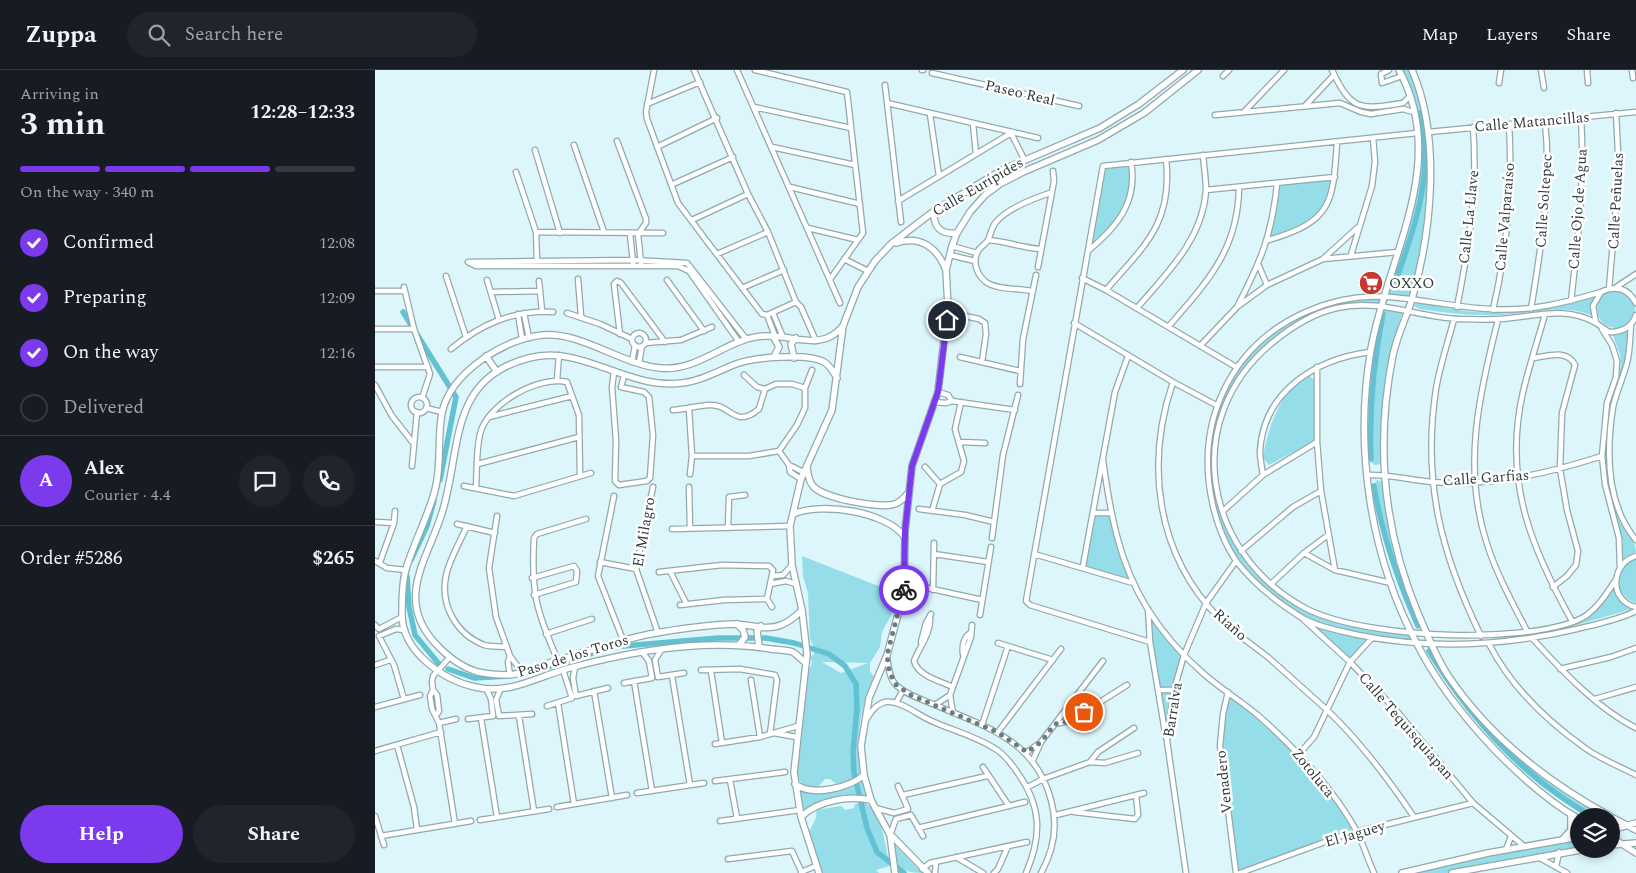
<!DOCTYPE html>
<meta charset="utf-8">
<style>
body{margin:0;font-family:Spectral,serif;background:#20242c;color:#f1f3f6;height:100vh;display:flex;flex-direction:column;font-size:19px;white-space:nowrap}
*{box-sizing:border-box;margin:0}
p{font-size:16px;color:#9ea1a6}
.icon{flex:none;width:28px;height:28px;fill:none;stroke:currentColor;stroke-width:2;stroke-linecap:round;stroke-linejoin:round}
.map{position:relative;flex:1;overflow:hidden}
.sheet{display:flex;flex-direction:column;background:#171b24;width:375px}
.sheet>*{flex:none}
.buttons{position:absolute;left:1195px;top:738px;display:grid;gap:10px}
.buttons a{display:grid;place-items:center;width:50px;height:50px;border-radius:50%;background:#171b24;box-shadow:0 2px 8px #0003;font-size:25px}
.pin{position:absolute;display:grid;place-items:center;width:42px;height:42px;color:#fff;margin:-21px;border:2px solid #fff;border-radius:50%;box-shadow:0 1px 5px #0007}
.courier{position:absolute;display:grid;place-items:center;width:50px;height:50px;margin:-25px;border:4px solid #7c3aed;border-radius:50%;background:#fff;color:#222;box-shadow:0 1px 6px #0007}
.summary em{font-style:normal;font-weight:700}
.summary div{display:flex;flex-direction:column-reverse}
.summary{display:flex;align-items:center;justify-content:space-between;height:85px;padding:0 20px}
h1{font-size:32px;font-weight:700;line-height:38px}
.bar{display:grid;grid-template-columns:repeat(4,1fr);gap:8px 5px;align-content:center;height:60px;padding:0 20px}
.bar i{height:6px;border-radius:4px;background:#363941}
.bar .active{background:#7c3aed}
.bar p{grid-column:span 4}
.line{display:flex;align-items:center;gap:12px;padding:0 20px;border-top:1px solid #363941}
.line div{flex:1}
.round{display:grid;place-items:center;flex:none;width:52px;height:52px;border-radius:26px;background:#20242c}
ol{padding:0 20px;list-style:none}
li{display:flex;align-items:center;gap:15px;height:55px}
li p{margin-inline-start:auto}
li .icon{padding:5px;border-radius:50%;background:#7c3aed;color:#fff;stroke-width:4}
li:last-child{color:#9ea1a6}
li i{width:28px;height:28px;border:2px solid #363941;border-radius:50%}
.action{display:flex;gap:10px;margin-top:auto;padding:10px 20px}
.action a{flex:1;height:58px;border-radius:30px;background:#7c3aed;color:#fff;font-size:20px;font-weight:700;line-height:58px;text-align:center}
.action a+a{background:#20242c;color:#f1f3f6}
header{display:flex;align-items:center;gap:30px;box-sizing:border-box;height:70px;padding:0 25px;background:#171b24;border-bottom:1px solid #363941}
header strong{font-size:24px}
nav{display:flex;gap:28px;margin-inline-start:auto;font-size:18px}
.search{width:350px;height:45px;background:#20242c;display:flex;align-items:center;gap:12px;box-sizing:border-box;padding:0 18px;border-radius:28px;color:#9ea1a6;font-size:19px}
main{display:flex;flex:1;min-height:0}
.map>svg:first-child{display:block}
.green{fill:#95dee9;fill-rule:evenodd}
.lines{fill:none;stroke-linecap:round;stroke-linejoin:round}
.canal{stroke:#63c2d1;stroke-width:5.5}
.minor-casing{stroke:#91a9ad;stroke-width:7}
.tertiary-casing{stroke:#91a9ad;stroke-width:8}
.minor{stroke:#fff;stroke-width:4.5}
.tertiary{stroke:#fff;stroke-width:5.5}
.done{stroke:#6c7c7f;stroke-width:5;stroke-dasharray:0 9}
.route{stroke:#7c3aed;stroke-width:6}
.labels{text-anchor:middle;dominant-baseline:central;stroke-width:5;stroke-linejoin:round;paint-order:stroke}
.street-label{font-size:15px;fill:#303b3c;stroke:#fff}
.poi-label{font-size:15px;fill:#303b3c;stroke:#fff;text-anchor:start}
</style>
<header>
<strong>Zuppa</strong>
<div class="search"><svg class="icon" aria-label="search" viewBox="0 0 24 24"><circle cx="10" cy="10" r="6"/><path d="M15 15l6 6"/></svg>Search here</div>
<nav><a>Map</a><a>Layers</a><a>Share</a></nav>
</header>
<main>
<section class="sheet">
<div class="summary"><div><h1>3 min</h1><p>Arriving in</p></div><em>12:28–12:33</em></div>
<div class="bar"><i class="active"></i><i class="active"></i><i class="active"></i><i></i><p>On the way · 340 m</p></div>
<ol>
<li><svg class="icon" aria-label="check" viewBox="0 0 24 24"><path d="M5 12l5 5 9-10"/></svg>Confirmed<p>12:08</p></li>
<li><svg class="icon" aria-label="check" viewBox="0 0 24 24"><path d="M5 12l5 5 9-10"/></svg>Preparing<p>12:09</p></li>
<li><svg class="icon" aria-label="check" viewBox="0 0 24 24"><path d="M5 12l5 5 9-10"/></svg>On the way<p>12:16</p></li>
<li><i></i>Delivered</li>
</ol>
<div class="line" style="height:90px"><b class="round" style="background:#7c3aed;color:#fff">A</b><div><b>Alex</b><p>Courier · 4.4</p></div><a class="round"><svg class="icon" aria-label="chat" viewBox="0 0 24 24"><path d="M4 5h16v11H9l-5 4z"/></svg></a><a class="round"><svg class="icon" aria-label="phone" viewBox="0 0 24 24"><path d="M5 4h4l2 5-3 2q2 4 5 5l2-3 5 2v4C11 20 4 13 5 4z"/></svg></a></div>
<div class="line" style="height:65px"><div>Order #5286</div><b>$265</b></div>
<div class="action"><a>Help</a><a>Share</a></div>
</section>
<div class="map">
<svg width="1261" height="803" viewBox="0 0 1261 803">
<rect width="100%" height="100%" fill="#dcf6fb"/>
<path class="green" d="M1024,0H1037L1054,62L1053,142L1037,228L1009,225L1004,236L961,238L905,266L868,302L853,329L839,390L848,441L866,481L896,514L930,537L974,552L1036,562L1041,574L997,568L975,592C958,577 942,561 925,546C904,529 879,514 862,492C846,470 839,439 835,413C823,328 876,258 956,232C972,227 992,227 1009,225L1028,171L1043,94L1037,37Z
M756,92L759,107L747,145L714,180L728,96Z
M960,107L957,125L933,155L894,170L902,114Z
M1222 239a19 19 0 1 1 38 0a19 19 0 1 1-38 0Z
M1219,226L1216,245C1187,233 1156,244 1125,245C1098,246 1072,243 1045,239L1039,236L1042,231C1054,233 1065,237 1076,239C1123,247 1174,241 1219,226Z
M1015,239L1026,240L1027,243L1017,276L1007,390L1005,394L1000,395L996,392L995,387L994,329L1006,245L1009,240Z
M1254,260C1254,303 1230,344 1231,388C1232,410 1237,436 1247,455C1252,465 1261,471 1261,482L1248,489V471L1232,412L1230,386L1232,352L1246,295L1245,285L1237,263Z
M935,306L941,312L939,371L894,395L888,388C891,363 907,314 935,306Z
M1002,410L1007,412L1021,492L1045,558L1042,556C1022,510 1005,465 998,415Z
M719,443H735L758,513L708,496Z
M427,486L521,523L518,534L519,540L507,562L505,577L495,593V601L499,607C484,639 481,669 486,703L479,711L461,714L455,709H450L443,717C429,719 425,714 421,701L432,598L436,597L437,591L434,587V585L438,586L440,580L435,569L433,523L428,506ZM447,592L493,593L466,603Z
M1261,487V533C1235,524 1241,499 1261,487Z
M1239,518L1243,526L1260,538L1192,558V556C1212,546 1227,537 1239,518Z
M773,539L809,585L799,620L792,671Z
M1053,576C1096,645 1158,708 1230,746H1212L1167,717L1148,701L1115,668L1083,627L1057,589Z
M853,622L925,684L959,727L983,763L969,765L861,803L845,676Z
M488,711L492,727C471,728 445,730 428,742L424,721C442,725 473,723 488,711Z
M489,732C508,742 510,777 515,796L501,800L504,803H447L432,764C437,757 443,748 441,740L466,736L470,740L479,738L480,734Z
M1204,767V779L1077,803H1027Z
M514,772L519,774L547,803C523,803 519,792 514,772Z"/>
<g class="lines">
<path class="canal" d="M1019,216C1033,176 1050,131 1050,89C1049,74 1047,58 1044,43
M28,242L81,327L65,410
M996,389C994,338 998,294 1008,244
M999,416C1007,465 1023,511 1043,556
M36,490L52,456L59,431
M32,506L34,537L40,565L64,594
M1054,581C1096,650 1147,706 1216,746
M73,599L99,608L134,606
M153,603L237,577L343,568H391L419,573L454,584L470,596L481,614L482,638L478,682L479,703L492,758L502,782L529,803"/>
<g class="minor-casing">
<path id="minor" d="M279,0L271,42L272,49L303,133L387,244L392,245L421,232
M319,0L373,124L393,162L421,232L426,237L441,271
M362,0L465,233
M380,0L472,22L488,163L456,208
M547,0H548
M957,0C976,41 985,40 1028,33L1034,27
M1014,0L1006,4L1007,13L1027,6
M1166,0L1169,18
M1212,0L1213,13
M1257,0L1258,8
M557,3L704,36
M848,6L854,0
M1124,13L1126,0
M510,15L526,152
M512,33L663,68
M272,34L325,12
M930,36L959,5
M379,37L476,58
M869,42L909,0
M555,44L564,106
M840,45L965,33L986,42L996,44L1028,39L1038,42
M598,54L601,84
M1054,62L1261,42
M636,63L649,89
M242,71L271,149V153L263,164L266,193
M199,75L229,162
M282,77L342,48
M397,77L480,95
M160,80L185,163
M141,102L161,162L162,190
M296,115L358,87
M415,117L485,134
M831,120L960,107
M523,131L636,63
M317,150L373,124
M433,158L483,170
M161,162L288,163
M255,164L258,193
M613,170C631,171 647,178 665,179
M894,170C957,151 958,134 962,72
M577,176L602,183
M714,180C743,156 763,131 756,92
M342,184L393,162
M575,185L600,191
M976,185L997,116L1000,92L998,68
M949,188L982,158
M469,189L493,201
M884,196L892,215
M663,197L679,111L678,101
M71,206L91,267
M707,208L731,220L861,297
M203,209L206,246
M112,210L124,250
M292,210L329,261
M164,211L167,241
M29,217L39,259L55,304L47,328
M367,218L409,200
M1240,218L1261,204
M1234,219L1244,101L1241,43
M731,220C770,175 798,153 791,89
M0,221H30
M656,221C643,218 622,220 611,212C602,205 597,192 603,181C605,177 611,174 613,170C616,164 616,158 621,152C633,138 657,129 675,123
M116,222L165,221
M1226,222C1189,233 1154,242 1115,239C1047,236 1001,211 933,241C854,275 819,354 838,436C842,454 851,477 862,492C878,513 902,532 924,546C942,557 962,560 983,565C1057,580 1129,576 1202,559C1222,554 1243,550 1261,541
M1196,231C1203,170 1210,109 1206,48
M1261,233C1253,218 1241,215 1226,222L1218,236L1221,253L1234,262C1247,262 1257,258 1261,245
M863,235C886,191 897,164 902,114
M1082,237C1094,177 1103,118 1098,57
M762,238C792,203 828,169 831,120C831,109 829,97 828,85
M1156,239C1166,176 1177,115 1170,52
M1118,240C1132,179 1138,117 1134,54
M149,243L154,268
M192,243L225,254L257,269
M398,243L408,267
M143,244L147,269
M1170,244C1163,270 1154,296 1148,322C1128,409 1155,476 1197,551
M392,245L400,266
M590,246L604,249L610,253L611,264L607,292
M1079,249C1073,272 1065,295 1061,319C1047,411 1066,484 1106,566
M1123,250C1104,324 1087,398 1112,474C1122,505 1137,532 1152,561
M699,253L798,312L841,335
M1221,253C1190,235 1158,247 1125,249C1112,250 1098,249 1085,249C1044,248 1004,228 962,238C939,243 915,258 897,273C805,349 828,483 930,538C966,557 1035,564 1076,565C1110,566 1184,564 1212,545C1224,536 1232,523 1240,511
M1256,255C1255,267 1255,281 1252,293C1248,308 1241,323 1238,337C1231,382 1231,434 1261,470
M794,256C832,212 863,180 864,118
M0,259H39
M1227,259L1237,275L1242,291L1241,307L1232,333L1227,386L1230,414L1244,468L1245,498
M257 270a7 7 0 1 1 14 0a7 7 0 1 1-14 0Z
M245,264L239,214L242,211L246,213L290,272
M364,272L314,201L303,196H101L93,192L258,190L312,193L371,269
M270,273L306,270L337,257
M826,275L862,237L892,215L948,189L1023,182
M76,279C106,254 138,240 178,242
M585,287L645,301
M1158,288C1174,286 1192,279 1200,295L1187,343L1185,399L1192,440L1203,481L1201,495L1192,506L1178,517
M257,292L260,275
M264,293L267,276
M0,297H53
M942,297V372L946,421L960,500
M239,302L237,317L241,371L240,411L244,415L272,411L275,408L278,365L274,327L269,322L246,317L249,306
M369,305L382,317L390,319L401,314H417L430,318
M182,310L184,285
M798,312C770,394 781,484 844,548C859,563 878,575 894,588C913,605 932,622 951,639C984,670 1014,710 1039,747
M645,314L648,269L661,205
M0,315L17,346L39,374
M563,322L573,325L577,331
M36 335a8 8 0 1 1 16 0a8 8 0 1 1-16 0Z
M559,332L571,333L577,331L640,340
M51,338L67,342
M314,339L317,386L315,404
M298,340C310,339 322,336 334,335C356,333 359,360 384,339L390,319
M114,347L197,326
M585,372L610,373
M404,381L422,355L430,338V318L437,300
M404,381L414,395L415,402L426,409
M317,386H374L404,381
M728,390C735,442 744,493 772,538C787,562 808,586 829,604C847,620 868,632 886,648C921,679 962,723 983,764C989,776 993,790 999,803
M103,394L204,367
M414,395L428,402
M37,396L42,342
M550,397L565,414
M888,405C887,398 885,389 885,382C888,321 941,289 995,282
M992,405C1014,404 1035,410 1057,412C1116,417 1171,404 1227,386
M89,416L139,426L216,403
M278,417L261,499L283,563
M314,417L315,457
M101,418C102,401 101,381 105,364C112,334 164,305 192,312L204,345L205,406
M239,426L223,506L248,570
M544,439L590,445L619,452
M557,441L565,414L586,402L589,391L580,359L586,332
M848,441L888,405L942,372
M719,443H735
M122,446L114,498L121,547L135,586L147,602
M0,452L19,453
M82,454L120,463
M92,456C85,472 74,490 71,506C65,535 81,564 109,575C115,577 125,576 132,577
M353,458L354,427L370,425
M297,459L415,456
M617,468L628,385L643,325
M866,481L918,437L946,421
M929,483L960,500L1016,513
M559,484L613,492
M659,484L758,513
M1261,486C1236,493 1233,531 1261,537
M0,491L12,498L31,500
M5,492L19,453L20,441
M225,492L261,499
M708,496L740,322L753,286
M295,501L311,533
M284,502L347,495L394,496L398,500L392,529L397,537
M398,506L408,505L417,495
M157,508L199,496L202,501L201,512L159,525
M530,513L607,530
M395,514L411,511L421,514
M896,514L929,483L953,465
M558,520L559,473
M529,522H545L550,518
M305,535L349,530L392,529
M773,539L775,572L791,668
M605,545L616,477
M555,548C556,563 544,578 539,591C543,606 565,611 578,617
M929,550L975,592L1020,639L1098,733L1150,777
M0,555L4,559L27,547
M171,564L217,549
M1158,569C1187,601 1223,639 1261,658
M546,572L551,553L556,544
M775,572L655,535L651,531L728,96L1042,63
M623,573L678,590
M1114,574C1135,615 1172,651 1210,678C1225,689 1244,696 1261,705
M286,580L280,590L283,607L309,603
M588,584C587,576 588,568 595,563
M135,586L133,592L135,605
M512,586C513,595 514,608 521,615C530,624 546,629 558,634C610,657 660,669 676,730C683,755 679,780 666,803
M74,588L58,606L57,612L58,620L55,626L57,639L64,653L80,754
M183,591C161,540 156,523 159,468L162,464L211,449
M0,595L15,590
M200,597L198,608L201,626L233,618
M1185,599L1236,587L1261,578
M326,600L365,599L400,605L402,610L395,664
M336,601L347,673
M297,606L315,715
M376,610L385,667
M259,611L277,721
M249,613L277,608L274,591L267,582
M58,620L62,625L64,641L62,644
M125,620L121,630L124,646L157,644
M783,620H799
M219,621L237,728
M853,622L848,644L845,676L861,803
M29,629L19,595L4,566L21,559L30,560
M1220,629L1261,617
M183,633L199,734
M521,633L528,620
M560,635L575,625
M172,636L197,628L188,600
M0,637L45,625
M578,643L575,625L596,567L597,555
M144,646L159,741
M106,648L122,747
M93,649L118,646L116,629L112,620
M491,650C496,642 500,635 510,632C525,629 545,647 559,652C579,661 600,666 619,678C628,683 636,693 642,702C667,736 667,766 651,803
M64,653L81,649
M680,654L695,651L752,615
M607,655L633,576
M623,662L686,579
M399,663L421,667
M340,674L385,667L423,656
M22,675L39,737L42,759
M0,681L66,662
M652,682L666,672L728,591
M924,684L939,667L975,592L997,568
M658,690L666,672
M715,692L723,682L759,658
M608,697L634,736
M355,710L362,748
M340,711L410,702
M653,717L668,709L715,692L730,693L763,683
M262,723L329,713
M528,725L612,706
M182,737L252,725
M500,738L519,743L533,739L523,716
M699,742L760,749L763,745L761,725
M681,745L769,723
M0,746L9,775
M105,750L174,739
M345,751L425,740
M543,758L650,732
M515,765L521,749L536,745L548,766
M6,766L96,751
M1131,780L1136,766
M581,787L608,803
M1163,787L1192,803
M353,789L417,781L427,803
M1181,797L1184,782
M547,799L555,793L652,772
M426,802L441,796
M560,803L561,792
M619,803L623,799L633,776
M811,803L792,671L799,620L809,585L831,533L861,491
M865,803L969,765L1098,733"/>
</g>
<g class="tertiary-casing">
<path id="tertiary" d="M1024,0C1075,94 1012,187 996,279C979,377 995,485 1041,572C1060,610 1088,646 1117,677C1142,703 1172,731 1204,749
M1037,0C1066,67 1057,160 1037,229C1031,248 1022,266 1018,285C1000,374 1009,463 1044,546C1053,566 1061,588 1074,607C1115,667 1172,712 1235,746
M559,141C558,157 566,165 582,163
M521,173C545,165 562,177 571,200
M398,266L404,277L399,287
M111,286L122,302
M419,288L416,274L421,268
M432,397C433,404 433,410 438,416C447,428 505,439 520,434C526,432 530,427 534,422
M418,444C447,432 510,441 530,467
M427,540C421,546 414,552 406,555C392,561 373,554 359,554C331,555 303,559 275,564C241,571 208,583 174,593C162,597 147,604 134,605C125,605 112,604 103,602C85,597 72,586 60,573C17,526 57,484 69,436C86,375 75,308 154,288C207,274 252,320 307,313C326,311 343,301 361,294C379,287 433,283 449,292C455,295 458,302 462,308
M362,554L368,560L370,567L364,575
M384,577L382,561L386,556
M431,593C427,590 422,585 418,582C412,580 402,580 396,579C328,568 256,581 191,599C160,608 133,625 100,617C68,610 26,581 27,543C27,529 27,512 31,499C39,472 53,447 60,420C67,394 62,368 67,343C75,303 130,268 168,265C207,262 245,294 285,298C325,302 352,267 391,266C420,265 447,282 468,256
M420,714C437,727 474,718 489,705
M426,747C442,731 473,725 496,730
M1236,747L1261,760
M1236,760L1261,753
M517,766L553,803
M1236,767L1261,783
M1188,769L1196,760V744
M1236,775L1261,773
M444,803L426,747L419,702L432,584L427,540L417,495L415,456L426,409L457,340L468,256L483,217L500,191L516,174L559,141L627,100L725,58L764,34L808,0
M520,803L515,765L496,730L489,705L486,676L494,628L512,585L529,522L530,461L537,396L563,322L573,236L571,200L577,176L582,163L595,142L610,125L625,114L648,102L723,70L769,43L823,0
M1027,803L1113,783L1204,767
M1077,803L1211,779"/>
</g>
<use href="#minor" class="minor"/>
<use href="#tertiary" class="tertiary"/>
</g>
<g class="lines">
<path class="done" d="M529,520L512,585L514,601L520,614L536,625L622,662L652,682L666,672L680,654L695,651L709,642"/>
<path class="route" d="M529,520L530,461L537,396L563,322L572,250"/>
</g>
<defs>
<g id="supermarket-disc" transform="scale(1.25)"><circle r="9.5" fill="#c73930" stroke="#fff"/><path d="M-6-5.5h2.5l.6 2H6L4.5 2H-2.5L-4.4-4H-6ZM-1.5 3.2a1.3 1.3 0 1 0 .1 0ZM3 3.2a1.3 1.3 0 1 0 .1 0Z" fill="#fff"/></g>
</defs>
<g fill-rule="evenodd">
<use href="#supermarket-disc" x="996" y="213"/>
</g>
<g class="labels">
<g class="street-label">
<text transform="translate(645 23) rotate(13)">Paseo Real</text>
<text transform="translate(1157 52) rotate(-5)">Calle Matancillas</text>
<text transform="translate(603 117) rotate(-30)">Calle Eurípides</text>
<text transform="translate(1169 131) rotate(-86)">Calle Soltepec</text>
<text transform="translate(1241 131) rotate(-87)">Calle Peñuelas</text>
<text transform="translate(1203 139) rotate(-86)">Calle Ojo de Agua</text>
<text transform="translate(1094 147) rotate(-84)">Calle La Llave</text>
<text transform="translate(1130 147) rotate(-85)">Calle Valparaíso</text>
<text transform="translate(1111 408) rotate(-4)">Calle Garfias</text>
<text transform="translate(269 462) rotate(-80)">El Milagro</text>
<text transform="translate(855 555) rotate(42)">Riaño</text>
<text transform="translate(198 586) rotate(-17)">Paso de los Toros</text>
<text transform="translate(798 640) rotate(-81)">Barralva</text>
<text transform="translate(1031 656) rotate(49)">Calle Tequisquiapan</text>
<text transform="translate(938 703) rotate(51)">Zotoluca</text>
<text transform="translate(849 712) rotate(-96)">Venadero</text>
<text transform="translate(980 764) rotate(-16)">El Jaguey</text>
</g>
<g class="poi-label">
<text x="1014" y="213">OXXO</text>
</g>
</g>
</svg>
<div class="buttons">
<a><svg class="icon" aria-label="layers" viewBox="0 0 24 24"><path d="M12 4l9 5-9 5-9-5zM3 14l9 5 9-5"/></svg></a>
</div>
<div class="pin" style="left:709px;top:642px;background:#ea580c"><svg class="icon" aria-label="bag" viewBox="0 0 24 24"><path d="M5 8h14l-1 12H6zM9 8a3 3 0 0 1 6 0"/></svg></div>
<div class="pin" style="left:572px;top:250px;background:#1f2937"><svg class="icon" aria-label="home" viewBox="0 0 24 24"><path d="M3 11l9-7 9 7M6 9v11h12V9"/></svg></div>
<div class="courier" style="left:529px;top:520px"><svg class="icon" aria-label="bike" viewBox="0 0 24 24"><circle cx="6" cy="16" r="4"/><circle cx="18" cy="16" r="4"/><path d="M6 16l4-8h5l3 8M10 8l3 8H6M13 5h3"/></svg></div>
</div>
</main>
